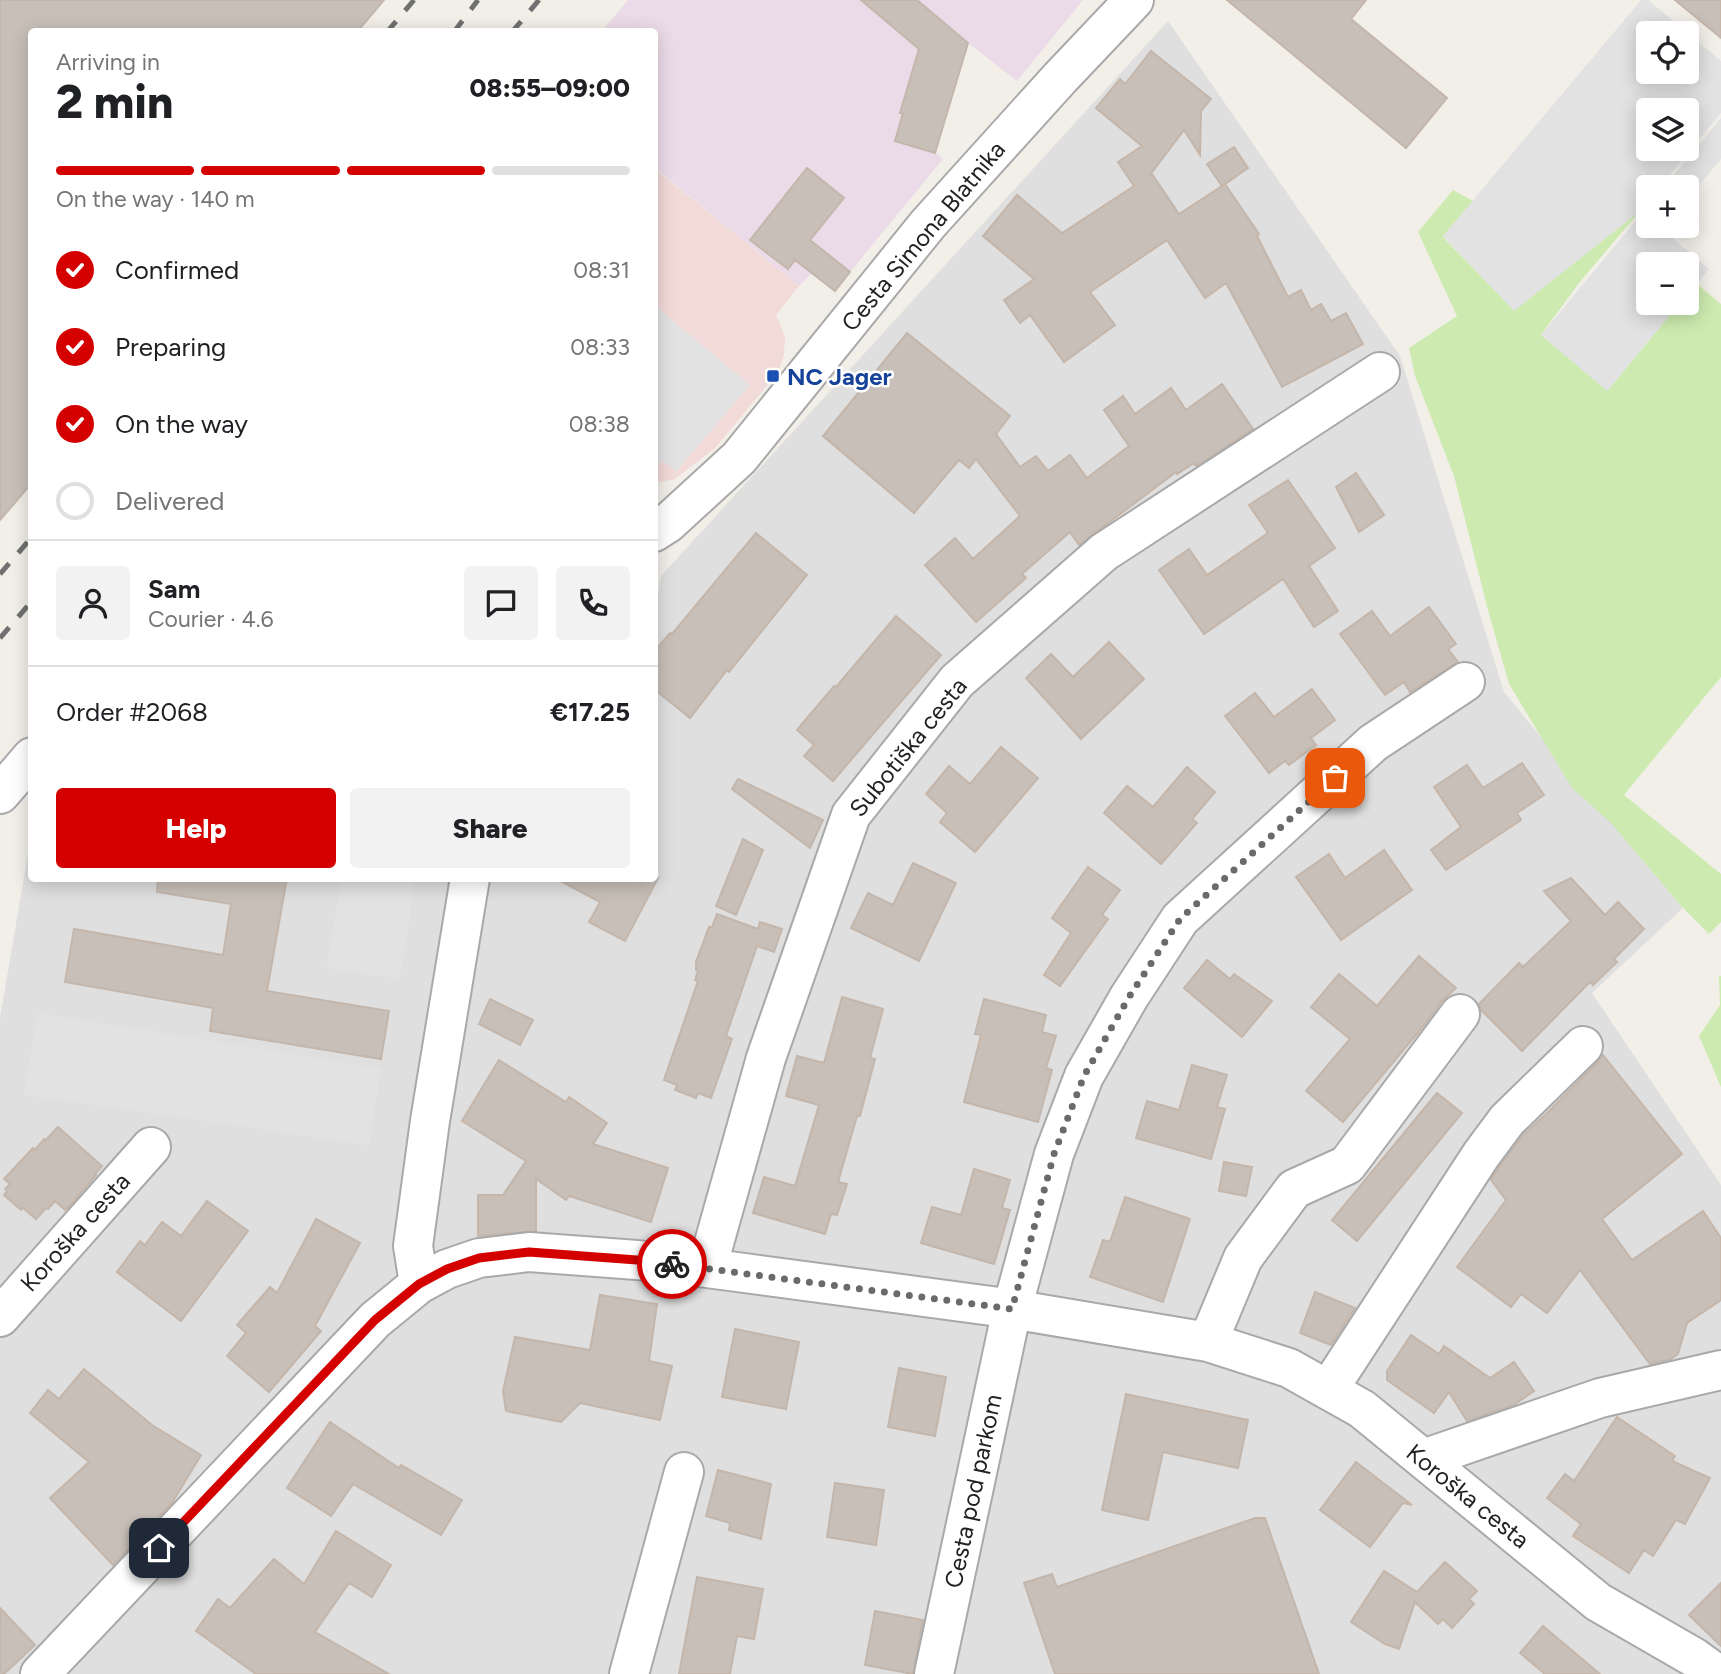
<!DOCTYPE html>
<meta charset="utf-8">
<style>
body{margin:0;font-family:Figtree,sans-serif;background:#f2f2f2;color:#202124;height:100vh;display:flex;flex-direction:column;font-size:26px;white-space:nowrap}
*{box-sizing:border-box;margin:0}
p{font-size:23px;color:#757577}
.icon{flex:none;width:38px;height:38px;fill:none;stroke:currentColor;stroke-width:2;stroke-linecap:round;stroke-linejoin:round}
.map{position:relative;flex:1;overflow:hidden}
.drawer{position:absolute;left:28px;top:28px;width:630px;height:854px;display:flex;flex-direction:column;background:#fff;border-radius:7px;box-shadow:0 4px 18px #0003}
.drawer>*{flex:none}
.controls{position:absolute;left:1636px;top:21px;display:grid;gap:14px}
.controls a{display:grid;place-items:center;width:63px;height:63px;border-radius:7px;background:#fff;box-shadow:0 4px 18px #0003;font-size:35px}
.pin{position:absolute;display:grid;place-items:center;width:60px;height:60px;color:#fff;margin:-30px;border-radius:14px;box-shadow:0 4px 10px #0006}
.courier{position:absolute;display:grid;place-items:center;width:70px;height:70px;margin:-35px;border:5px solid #d40000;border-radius:50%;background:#fff;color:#222;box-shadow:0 2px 9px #0007}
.summary em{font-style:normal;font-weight:800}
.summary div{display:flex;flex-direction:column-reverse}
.summary{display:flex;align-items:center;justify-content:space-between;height:119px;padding:0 28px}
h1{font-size:46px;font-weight:800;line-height:52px}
.bar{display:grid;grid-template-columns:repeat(4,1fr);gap:10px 7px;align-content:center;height:84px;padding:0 28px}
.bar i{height:9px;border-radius:5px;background:#e0e0e0}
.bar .on{background:#d40000}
.bar p{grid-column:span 4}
.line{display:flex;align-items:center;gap:18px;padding:0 28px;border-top:2px solid #e0e0e0}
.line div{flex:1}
.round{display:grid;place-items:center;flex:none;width:74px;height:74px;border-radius:7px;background:#f2f2f2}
ol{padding:0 28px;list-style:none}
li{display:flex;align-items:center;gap:21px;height:77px}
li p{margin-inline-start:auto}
li .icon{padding:7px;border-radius:50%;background:#d40000;color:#fff;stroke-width:4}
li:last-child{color:#757577}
li i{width:38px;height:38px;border:4px solid #e0e0e0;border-radius:50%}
.primary-button{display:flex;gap:14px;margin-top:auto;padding:14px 28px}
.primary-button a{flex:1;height:80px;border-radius:7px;background:#d40000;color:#fff;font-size:28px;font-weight:800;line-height:80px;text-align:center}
.primary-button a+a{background:#f2f2f2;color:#202124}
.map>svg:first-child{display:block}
.residential{fill:#e0dfdf}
.commercial{fill:#f2dad9}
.industrial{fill:#ebdbe8}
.grass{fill:#cdebb0}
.parking{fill:#e2e2e2;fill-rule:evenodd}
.building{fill:#c7bfb8;stroke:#c4b6ab;stroke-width:2}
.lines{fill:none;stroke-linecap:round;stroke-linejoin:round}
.minor-casing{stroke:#a9a9a9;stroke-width:42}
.minor{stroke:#fff;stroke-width:38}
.rail{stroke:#707070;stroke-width:5;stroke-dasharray:14 14;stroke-linecap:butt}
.done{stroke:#6b6a68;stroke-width:7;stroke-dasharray:0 12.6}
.route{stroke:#d40000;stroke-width:9}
.transit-dot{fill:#1a4fb4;stroke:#fff;stroke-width:2.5}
.labels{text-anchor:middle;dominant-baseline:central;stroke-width:5;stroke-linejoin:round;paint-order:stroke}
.street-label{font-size:24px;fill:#222;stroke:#fff}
.transit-label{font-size:24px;font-weight:bold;fill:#164399;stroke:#fff;text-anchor:start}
</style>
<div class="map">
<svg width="1721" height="1674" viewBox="0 0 1721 1674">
<rect width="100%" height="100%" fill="#f2efe9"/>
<path class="residential" d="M1168,21L1400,356L1504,692L1683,908L1592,993L1721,1185V1674H0V1018L31,836L32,878H654V617L661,576Z"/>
<path class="commercial" d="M654,168L799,286L776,315L785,336L784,355L778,372L715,448L675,479L655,483Z"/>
<path class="industrial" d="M628,0H1083L1017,81L968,43L935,152L943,159L850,272L812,273L799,286L655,168L654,32H601Z"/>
<path class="grass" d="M1453,190L1473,201L1443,237L1514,310L1640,211L1579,283L1541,335L1608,390L1680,303H1687V295L1696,283L1721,304V677L1624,795L1721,874V922L1709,934L1683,908L1611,823L1572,788L1509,684L1489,614L1454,476L1415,376L1409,348L1457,316L1418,232Z
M1719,976H1721V1087L1699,1036L1720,1005Z"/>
<path class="parking" d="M1641,0H1648L1721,61V113L1660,187H1648V201L1640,211L1514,311L1443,236ZM1648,33H1687V72H1648ZM1648,110H1687V149H1648Z
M1721,118V159L1716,165L1687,200V187H1664Z
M1648,206V226H1665L1663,230L1709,269L1687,295V264H1648V303H1680L1607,391L1541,335Z
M655,306L750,385L676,472L662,460L655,468Z
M341,879H415L400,979L327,968Z
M38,1013L381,1068L369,1145L24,1095Z"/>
<path class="building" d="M0,0H384L357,32H32V483L0,520Z
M861,0H917L968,43L935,153L895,141L903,113H900L919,49Z
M1227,0H1366L1351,19L1447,98L1406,148Z
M1675,0H1721V38Z
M1151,51L1211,99L1201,111L1200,155L1184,130L1150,175L1152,174L1179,214L1225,184L1259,234L1257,236L1288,297L1301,290L1311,310L1321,304L1331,321L1346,313L1363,344L1282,387L1226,283L1205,298L1167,240L1090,292L1115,325L1064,362L1030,315L1020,323L1004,300L1034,279L983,236L1017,195L1062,233L1134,186L1118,162L1142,146L1096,108L1120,79L1125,84Z
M1234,147L1248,168L1222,186L1207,164Z
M807,168L844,198L810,240L850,272L835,291L795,260L788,269L750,240Z
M907,333L1010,416L996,434L1020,467L1036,456L1048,471L1070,455L1087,478L1129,446L1104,410L1123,396L1135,414L1171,388L1186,410L1222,384L1253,429L1196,466L1194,463L1177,474L1176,472L1079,545L1070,532L1022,574L1026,578L976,622L925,565L955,538L973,559L1020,516L976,459L969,468L959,460L914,513L823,436Z
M1356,473L1384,515L1359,532L1336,487Z
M1288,480L1335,548L1309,566L1338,611L1314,627L1283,579L1204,634L1159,570L1189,549L1207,575L1268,533L1249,505Z
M756,533L807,575L729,672L727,670L690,718L654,689V652L670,633L672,634Z
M1429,607L1456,644L1448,649L1458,662L1410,692L1404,682L1385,695L1340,634L1372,611L1390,636Z
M896,616L941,655L833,781L804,756L814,745L797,730L834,686L836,687Z
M1109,642L1144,679L1081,739L1026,678L1051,654L1073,677Z
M1312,689L1335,720L1311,738L1316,745L1289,765L1285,761L1269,773L1225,716L1255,693L1274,717Z
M1001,747L1038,778L975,852L940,822L947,813L926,794L949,766L970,784Z
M1522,763L1544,795L1517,813L1521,820L1446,870L1431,850L1461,827L1434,787L1467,765L1483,788Z
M1187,767L1215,792L1192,819L1197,823L1161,864L1104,813L1127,786L1153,807Z
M738,779L823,820L810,848L732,789Z
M743,839L763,850L736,915L716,906Z
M1384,850L1412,890L1341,940L1296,877L1329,854L1345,878Z
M913,863L956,883L919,961L851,928L868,893L893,905Z
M1088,867L1120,890L1102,915L1108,919L1060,986L1044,975L1071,933L1052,918Z
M158,878H287L267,991L389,1011L381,1059L210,1031L213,1008L65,982L74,929L223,955L231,904L157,892Z
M555,878H658L625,941L589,922L600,902Z
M1571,878L1605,915L1618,902L1644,929L1614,959L1617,962L1593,985L1590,982L1522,1051L1481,1010L1479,1004L1519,963L1523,967L1571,921L1544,891Z
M717,914L758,929L760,922L782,929L774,952L757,946L726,1036L732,1039L711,1098L698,1093L696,1098L675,1090L677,1085L664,1080L698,981L695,980L698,971L696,970V962L709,927H712Z
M1419,956L1456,988L1442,1001L1422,1028L1343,1122L1306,1091L1350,1039L1311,1007L1339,974L1377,1006Z
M1207,960L1230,979L1234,974L1272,1001L1242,1037L1184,988Z
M842,997L883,1009L870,1058L875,1059L860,1116H857L838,1182L847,1184L837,1215L831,1214L825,1234L753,1213L764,1177L795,1186L819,1105L786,1096L797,1056L824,1063Z
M490,999L533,1020L520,1045L479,1024Z
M984,999L1046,1015L1042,1032L1056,1036L1046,1068L1052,1070L1038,1122L964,1102L981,1035L975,1034Z
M1603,1055L1682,1154L1602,1219L1632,1260L1703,1211L1721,1238V1300L1687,1323L1678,1354L1671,1359L1650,1364L1580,1270L1547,1313L1521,1294L1511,1307L1457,1267L1506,1200L1491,1180L1499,1167L1524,1134L1545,1115L1598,1062Z
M499,1060L566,1102L569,1097L607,1123L593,1144L668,1168L651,1222L569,1196L566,1200L536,1179V1231L478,1236V1195H503L526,1161L462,1121Z
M1192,1065L1227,1075L1217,1107L1225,1109L1211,1159L1136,1138L1147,1101L1179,1110Z
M1437,1093L1462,1113L1357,1241L1332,1220Z
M58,1127L102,1166L95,1174L96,1175L68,1208L67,1207L65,1210L55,1201L48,1209L46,1208L36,1219L23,1208L21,1210L4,1195L7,1191L5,1189L10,1184L4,1179L33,1148L35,1150L44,1139L45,1141Z
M1224,1162L1252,1167L1246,1196L1219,1191Z
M974,1169L1010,1180L1002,1208L1010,1210L994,1264L921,1243L932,1207L961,1215Z
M1125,1197L1190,1219L1163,1302L1090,1277L1103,1240L1110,1242Z
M207,1201L248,1231L181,1321L117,1272L140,1241L145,1245L162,1222L181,1236Z
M316,1219L360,1243L315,1326L321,1331L269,1392L227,1356L246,1333L237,1325L270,1287L277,1293Z
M1315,1292L1355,1308L1331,1345L1300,1333Z
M600,1295L657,1304L649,1361L672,1366L660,1420L580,1403L561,1422L506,1411L503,1391L515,1337L590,1350Z
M735,1329L799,1342L786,1409L722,1397Z
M1411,1335L1439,1354L1444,1346L1490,1378L1514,1362L1534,1391L1515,1404L1467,1421L1449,1392L1434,1413L1387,1380V1371Z
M899,1368L946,1377L935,1436L888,1427Z
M84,1369L152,1425L201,1455L172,1503L113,1565L50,1498L89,1462L30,1413L48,1390L59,1399Z
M1126,1394L1248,1420L1238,1468L1163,1452L1148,1520L1102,1510Z
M1617,1417L1675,1456L1672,1461L1710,1478L1685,1524L1676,1520L1653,1556L1644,1550L1629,1573L1573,1536L1581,1524L1547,1498L1565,1474L1574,1481Z
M330,1422L399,1468L401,1465L462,1500L441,1535L353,1484L331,1516L287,1488Z
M1356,1462L1412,1505L1403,1503L1370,1547L1320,1510Z
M718,1470L771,1484L761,1539L729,1530L730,1523L706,1516Z
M835,1483L884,1490L876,1545L827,1537Z
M1255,1518H1265L1319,1674H1055L1024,1583L1052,1574L1057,1587Z
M336,1531L391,1565L372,1597L349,1583L315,1632L389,1674H256L196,1631L218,1599L230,1608L274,1559L304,1584Z
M1445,1562L1477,1591L1469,1599L1474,1604L1452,1628L1443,1619L1438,1624L1415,1602L1399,1649L1385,1644L1351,1622L1384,1571L1417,1592Z
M697,1577L763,1589L754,1639L737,1636L730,1674H679Z
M1721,1583V1646L1689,1615Z
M0,1608L35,1645L4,1674H0Z
M875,1611L923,1620L913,1674L865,1665Z
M1543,1626L1600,1674H1545L1520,1653Z"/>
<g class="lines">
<g class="minor-casing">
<path id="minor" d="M654,532L668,523L739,458L928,224L1060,78L1134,0
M0,794L32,757
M707,1268L766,1058L851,815L957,681L1104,552L1380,372
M419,1284L413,1246L430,1121L470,878
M0,1317L151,1147
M1208,1342L1243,1258L1294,1189L1347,1165L1460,1014
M1328,1390L1481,1155L1507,1120L1583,1046
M1423,1459L1600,1398L1721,1370
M40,1674L375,1320L419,1284L447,1269L479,1258L529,1252L637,1260L707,1268L999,1307L1208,1342L1289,1368L1362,1409L1598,1602L1695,1658L1717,1674
M629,1674L684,1472
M934,1674L1012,1309L1054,1154L1084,1076L1129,997L1180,919L1373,743L1465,682"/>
</g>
<use href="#minor" class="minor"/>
<path class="rail" d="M387,32L414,0
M454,32L478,0
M512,32L539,0
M0,574L32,537
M0,638L32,601"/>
</g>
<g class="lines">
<path class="done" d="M672,1264L1012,1309L1054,1154L1084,1076L1129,997L1180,919L1335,778"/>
<path class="route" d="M159,1548L375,1320L419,1284L447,1269L479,1258L529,1252L637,1260L672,1264"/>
</g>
<rect class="transit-dot" x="766" y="369" width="14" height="14" rx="3.5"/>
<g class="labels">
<g class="street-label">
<text transform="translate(923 236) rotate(-50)">Cesta Simona Blatnika</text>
<text transform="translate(908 747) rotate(-51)">Subotiška cesta</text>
<text transform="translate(75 1232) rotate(-48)">Koroška cesta</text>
<text transform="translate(973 1491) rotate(-78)">Cesta pod parkom</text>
<text transform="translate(1468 1496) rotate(39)">Koroška cesta</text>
</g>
<g class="transit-label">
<text x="787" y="376">NC Jager</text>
</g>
</g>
</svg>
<div class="controls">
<a><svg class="icon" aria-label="locate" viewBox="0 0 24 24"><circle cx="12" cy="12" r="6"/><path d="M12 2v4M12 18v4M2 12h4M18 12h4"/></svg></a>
<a><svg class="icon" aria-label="layers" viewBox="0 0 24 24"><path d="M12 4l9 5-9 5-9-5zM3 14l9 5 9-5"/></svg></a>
<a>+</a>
<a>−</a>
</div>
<div class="pin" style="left:1335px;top:778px;background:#ea580c"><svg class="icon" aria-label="bag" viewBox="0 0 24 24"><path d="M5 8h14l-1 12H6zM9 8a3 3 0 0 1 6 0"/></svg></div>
<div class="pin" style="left:159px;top:1548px;background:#1f2937"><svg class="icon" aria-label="home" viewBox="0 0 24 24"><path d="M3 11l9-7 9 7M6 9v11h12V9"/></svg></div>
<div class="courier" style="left:672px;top:1264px"><svg class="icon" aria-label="bike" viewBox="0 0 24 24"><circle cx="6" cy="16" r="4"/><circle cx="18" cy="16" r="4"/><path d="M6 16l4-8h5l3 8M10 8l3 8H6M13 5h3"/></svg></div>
<section class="drawer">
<div class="summary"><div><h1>2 min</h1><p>Arriving in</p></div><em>08:55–09:00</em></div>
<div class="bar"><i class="on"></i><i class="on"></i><i class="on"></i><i></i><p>On the way · 140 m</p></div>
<ol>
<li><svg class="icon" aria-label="check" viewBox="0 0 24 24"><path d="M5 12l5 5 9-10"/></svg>Confirmed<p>08:31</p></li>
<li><svg class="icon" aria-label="check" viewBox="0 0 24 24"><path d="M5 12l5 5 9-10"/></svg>Preparing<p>08:33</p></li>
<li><svg class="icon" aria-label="check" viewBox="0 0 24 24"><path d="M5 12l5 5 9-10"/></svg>On the way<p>08:38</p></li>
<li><i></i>Delivered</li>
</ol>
<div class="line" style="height:126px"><a class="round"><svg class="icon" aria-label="person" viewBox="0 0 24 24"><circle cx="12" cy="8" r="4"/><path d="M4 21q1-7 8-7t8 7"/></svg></a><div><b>Sam</b><p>Courier · 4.6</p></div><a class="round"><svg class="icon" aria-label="chat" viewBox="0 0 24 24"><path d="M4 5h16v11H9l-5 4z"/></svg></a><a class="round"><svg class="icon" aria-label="phone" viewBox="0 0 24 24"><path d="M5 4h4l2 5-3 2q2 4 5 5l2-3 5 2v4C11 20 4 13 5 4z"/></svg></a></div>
<div class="line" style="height:91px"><div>Order #2068</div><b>€17.25</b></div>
<div class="primary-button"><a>Help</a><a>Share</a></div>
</section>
</div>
